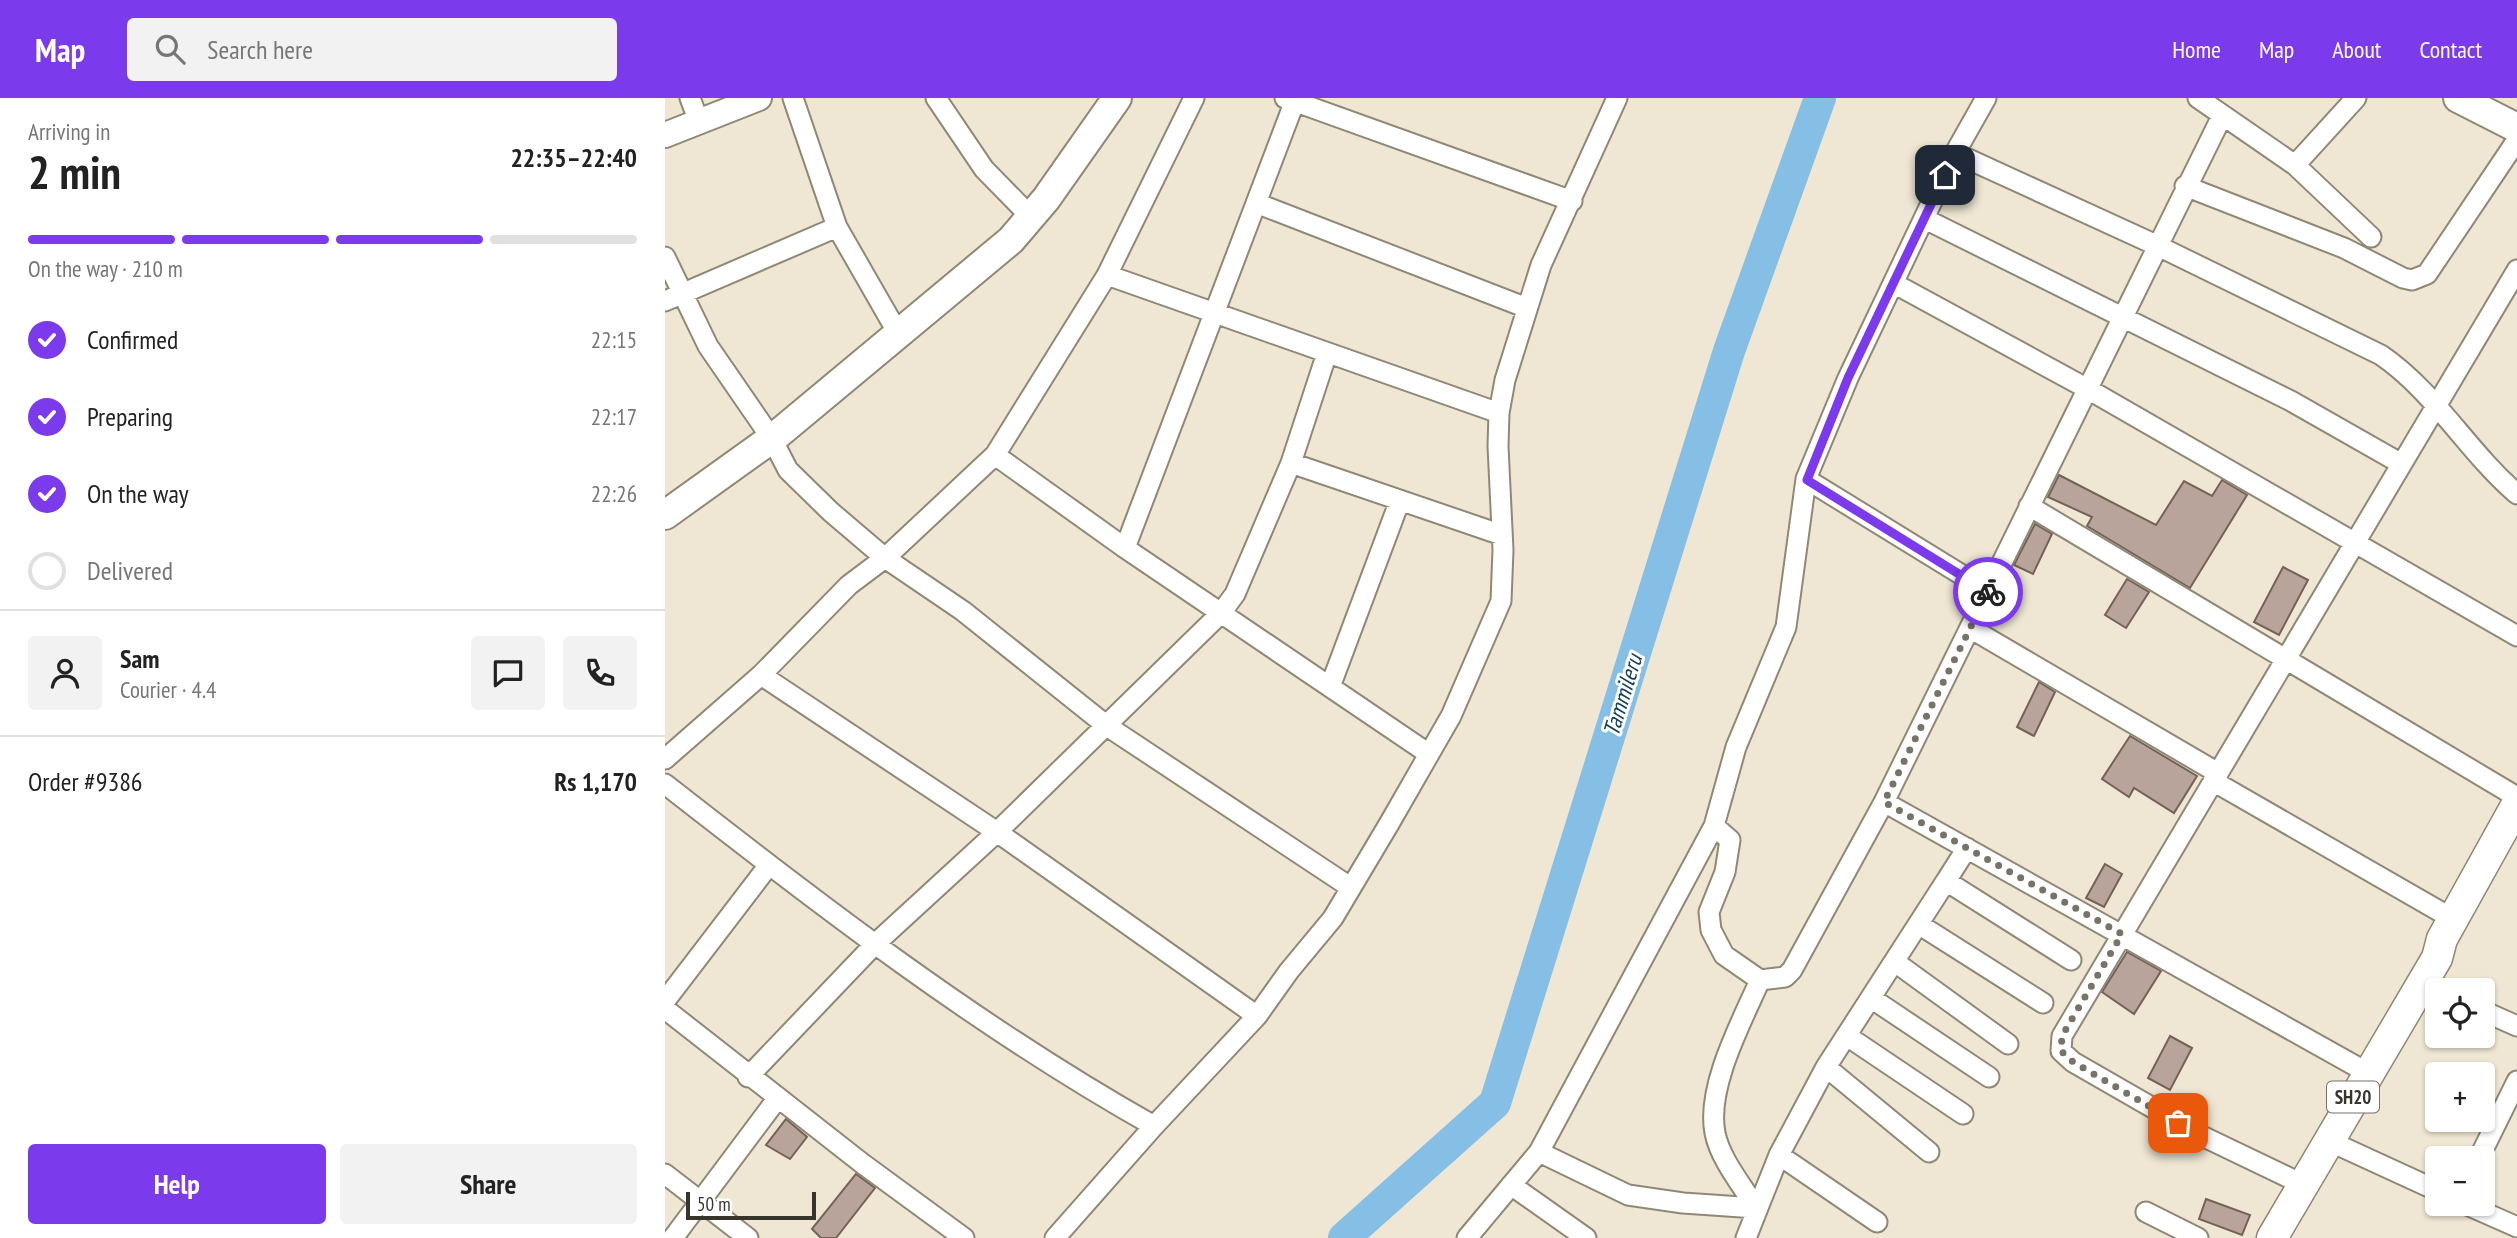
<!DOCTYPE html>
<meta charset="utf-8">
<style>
body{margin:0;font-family:"PT Sans Narrow",sans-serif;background:#f2f2f2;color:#222;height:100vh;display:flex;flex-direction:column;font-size:26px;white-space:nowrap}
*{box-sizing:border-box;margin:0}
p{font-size:23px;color:#767676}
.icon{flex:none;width:38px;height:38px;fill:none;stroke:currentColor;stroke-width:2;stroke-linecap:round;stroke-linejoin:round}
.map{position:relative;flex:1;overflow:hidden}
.details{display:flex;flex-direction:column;background:#fff;width:665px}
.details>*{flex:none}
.fabs{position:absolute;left:1760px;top:880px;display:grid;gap:14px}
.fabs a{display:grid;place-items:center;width:70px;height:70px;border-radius:7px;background:#fff;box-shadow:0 2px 5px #0004;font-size:35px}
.scale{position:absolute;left:21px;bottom:18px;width:130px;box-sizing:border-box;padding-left:7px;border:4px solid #37342c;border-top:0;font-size:19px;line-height:24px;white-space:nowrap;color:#37342c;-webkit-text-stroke:5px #fff;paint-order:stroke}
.pin{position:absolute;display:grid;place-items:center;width:60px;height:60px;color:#fff;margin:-30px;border-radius:14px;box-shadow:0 4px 10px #0006}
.courier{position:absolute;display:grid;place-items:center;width:70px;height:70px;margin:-35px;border:5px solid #7c3aed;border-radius:50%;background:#fff;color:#222;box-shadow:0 2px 9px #0007}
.head em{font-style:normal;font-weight:700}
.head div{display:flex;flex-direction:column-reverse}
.head{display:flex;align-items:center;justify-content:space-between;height:119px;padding:0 28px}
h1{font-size:46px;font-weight:700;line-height:52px}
.bar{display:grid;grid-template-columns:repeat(4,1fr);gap:10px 7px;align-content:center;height:84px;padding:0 28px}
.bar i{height:9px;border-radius:5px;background:#e0e0e0}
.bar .on{background:#7c3aed}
.bar p{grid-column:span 4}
.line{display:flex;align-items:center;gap:18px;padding:0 28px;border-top:2px solid #e0e0e0}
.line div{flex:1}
.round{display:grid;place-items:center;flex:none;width:74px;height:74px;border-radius:7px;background:#f2f2f2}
ol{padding:0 28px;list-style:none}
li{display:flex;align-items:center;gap:21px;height:77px}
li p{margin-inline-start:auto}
li .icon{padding:7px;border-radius:50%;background:#7c3aed;color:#fff;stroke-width:4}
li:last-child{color:#767676}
li i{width:38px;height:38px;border:4px solid #e0e0e0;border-radius:50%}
.button{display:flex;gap:14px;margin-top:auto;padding:14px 28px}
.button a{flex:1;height:80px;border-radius:7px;background:#7c3aed;color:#fff;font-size:28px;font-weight:700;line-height:80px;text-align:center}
.button a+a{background:#f2f2f2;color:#222}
header{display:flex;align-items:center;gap:42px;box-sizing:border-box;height:98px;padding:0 35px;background:#7c3aed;color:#fff}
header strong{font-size:33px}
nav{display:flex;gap:38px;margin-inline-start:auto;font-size:24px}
.search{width:490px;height:63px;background:#f2f2f2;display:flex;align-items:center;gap:18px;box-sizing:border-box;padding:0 24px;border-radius:7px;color:#767676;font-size:26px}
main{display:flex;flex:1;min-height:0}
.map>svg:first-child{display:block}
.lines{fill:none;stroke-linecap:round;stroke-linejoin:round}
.river{stroke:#86bfe5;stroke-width:32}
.building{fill:#b9a49b;stroke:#746158;stroke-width:2}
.minor-casing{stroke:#8e8875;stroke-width:23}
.tertiary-casing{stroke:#8e8875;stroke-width:28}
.secondary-casing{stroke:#8e8875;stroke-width:32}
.primary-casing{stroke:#8e8875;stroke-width:33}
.minor{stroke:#fff;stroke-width:19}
.tertiary{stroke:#fff;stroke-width:24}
.secondary{stroke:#fff;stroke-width:28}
.primary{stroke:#fff;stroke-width:30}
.done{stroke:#777366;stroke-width:7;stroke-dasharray:0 12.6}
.route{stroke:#7c3aed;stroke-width:9}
.labels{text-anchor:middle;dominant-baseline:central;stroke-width:6;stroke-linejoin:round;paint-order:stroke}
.shield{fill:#fff;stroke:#73716b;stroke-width:2}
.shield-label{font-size:19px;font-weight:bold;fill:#37342c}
.water-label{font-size:23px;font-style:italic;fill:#13415b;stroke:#fff}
</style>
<header>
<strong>Map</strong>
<div class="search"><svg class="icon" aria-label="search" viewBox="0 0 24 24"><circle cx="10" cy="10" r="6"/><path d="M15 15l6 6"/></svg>Search here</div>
<nav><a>Home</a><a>Map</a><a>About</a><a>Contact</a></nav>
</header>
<main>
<section class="details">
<div class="head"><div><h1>2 min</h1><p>Arriving in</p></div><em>22:35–22:40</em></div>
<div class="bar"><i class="on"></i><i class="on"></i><i class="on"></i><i></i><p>On the way · 210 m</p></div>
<ol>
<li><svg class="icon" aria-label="check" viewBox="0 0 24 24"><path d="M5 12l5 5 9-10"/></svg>Confirmed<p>22:15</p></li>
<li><svg class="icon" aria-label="check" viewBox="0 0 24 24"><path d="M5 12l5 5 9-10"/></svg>Preparing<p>22:17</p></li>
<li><svg class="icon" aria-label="check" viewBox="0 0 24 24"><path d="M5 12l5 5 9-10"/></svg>On the way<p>22:26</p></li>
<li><i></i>Delivered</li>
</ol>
<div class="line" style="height:126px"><a class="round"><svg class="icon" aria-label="person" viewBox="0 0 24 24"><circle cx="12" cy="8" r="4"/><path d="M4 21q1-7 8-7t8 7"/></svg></a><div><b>Sam</b><p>Courier · 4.4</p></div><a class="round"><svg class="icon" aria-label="chat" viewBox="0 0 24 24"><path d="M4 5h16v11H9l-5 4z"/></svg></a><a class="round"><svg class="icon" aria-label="phone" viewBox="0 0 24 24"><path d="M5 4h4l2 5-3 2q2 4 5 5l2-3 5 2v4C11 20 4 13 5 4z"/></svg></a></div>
<div class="line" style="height:91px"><div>Order #9386</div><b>Rs 1,170</b></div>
<div class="button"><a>Help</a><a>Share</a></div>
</section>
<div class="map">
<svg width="1852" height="1140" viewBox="0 0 1852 1140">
<rect width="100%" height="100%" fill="#efe7d3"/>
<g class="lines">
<path class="river" d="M679,1140L830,1005L1064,253L1155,0"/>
</g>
<path class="building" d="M1394,377L1491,427L1519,383L1547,398L1557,382L1582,397L1525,490L1422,428L1427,419L1383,399Z
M1370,426L1387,436L1368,476L1349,467Z
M1618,469L1643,482L1614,537L1589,524Z
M1462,481L1484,494L1461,530L1440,517Z
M1374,584L1390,594L1369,638L1352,629Z
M1465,638L1532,678L1509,715L1469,690L1464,699L1437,681Z
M1440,766L1457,776L1439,809L1421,800Z
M1462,854L1496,873L1469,916L1437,894Z
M1505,938L1527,950L1505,992L1483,980Z
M121,1021L142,1039L125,1061L101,1047Z
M191,1076L210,1090L171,1140H156L147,1131Z
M1541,1101L1585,1117L1577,1137L1534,1121Z"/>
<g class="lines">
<g class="minor-casing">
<path id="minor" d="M25,0L34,24
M271,0L319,71L366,119
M620,0L907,103
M1533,0L1630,67L1706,139
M1290,55L1491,147L1716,257C1770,294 1803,354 1852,396
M1630,67L1691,0
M1520,88L1679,150L1738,180L1747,182L1762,176L1852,42
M591,105L862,210
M1260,121L1626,303L1735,365
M172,129L234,237
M0,159L43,248L107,341L123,372L166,414L220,460L298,513L442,628L685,789
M442,177L834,315
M1230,186L1421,290L1852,538
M0,203L172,129L128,0
M330,357L442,177L529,0
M626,365L837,437
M1141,381L1323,493
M1364,408L1852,699
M460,450L631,0
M1305,530L1553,675
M96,577L184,487L220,460L330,357L460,450L764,656
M665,589L735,402
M0,661L96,577L332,734L210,846L83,979
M1548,683L1788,821
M0,686C156,808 316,931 489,1028
M1219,704L1703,975
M1049,728L1071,649L1121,529L1141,381L1183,280L1290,55L1321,0
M1281,783L1302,750
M1255,827L1378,905
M1230,864L1343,946
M1095,882L1120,879L1127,872L1219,704L1557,18
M1206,900L1324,979
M0,903L104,767
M0,911L198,1066L299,1140
M1818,913L1852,928
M592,918L624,873L668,820L724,726L786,618L836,503L838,452L833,348L834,315L840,282L876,167L952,0
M1182,938L1298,1016
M1161,969L1264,1054
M1662,1042L1773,1093
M874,1054L963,1097L1018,1105L1091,1110
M1114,1057L1212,1124
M1814,1060L1852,983
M0,1076L83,1140
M1637,1086L1535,1037L1408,964L1396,953L1397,938L1852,172
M846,1087L921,1140
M1800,1106L1852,1129
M1481,1114L1533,1140
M8,1140L112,1001
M390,1140L489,1028L592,918L332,734L556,515L570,496L626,365L662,255
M802,1140L874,1054L1049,728L1065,742L1060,774L1044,814L1046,832L1059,857L1095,882C1077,923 1041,989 1050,1035C1055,1061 1077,1087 1091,1110
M1081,1140L1114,1057L1161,969L1281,783L1406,862"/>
</g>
<g class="tertiary-casing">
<path id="tertiary" d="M0,37L94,0"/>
</g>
<g class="secondary-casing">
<path id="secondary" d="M1793,0L1852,30
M0,417L113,336L346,142L381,101L452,0"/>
</g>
<g class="primary-casing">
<path id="primary" d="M1607,1140L1772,860L1777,841L1852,706"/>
</g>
<use href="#minor" class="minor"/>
<use href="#tertiary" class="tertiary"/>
<use href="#secondary" class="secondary"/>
<use href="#primary" class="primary"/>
</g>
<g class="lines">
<path class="done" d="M1323,494L1219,704L1457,836L1397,938L1396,953L1408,964L1513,1025"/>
<path class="route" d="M1280,77L1183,280L1142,382L1323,494"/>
</g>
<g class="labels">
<rect class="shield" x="1662" y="983.5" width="52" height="31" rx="5"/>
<g class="shield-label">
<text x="1688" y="999">SH20</text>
</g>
<g class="water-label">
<text transform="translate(957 597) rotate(-73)">Tammileru</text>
</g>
</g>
</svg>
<div class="fabs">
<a><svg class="icon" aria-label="locate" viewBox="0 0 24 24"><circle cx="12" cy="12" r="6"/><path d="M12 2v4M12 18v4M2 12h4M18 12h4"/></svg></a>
<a>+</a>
<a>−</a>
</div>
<div class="scale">50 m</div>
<div class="pin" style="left:1513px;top:1025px;background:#ea580c"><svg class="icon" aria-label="bag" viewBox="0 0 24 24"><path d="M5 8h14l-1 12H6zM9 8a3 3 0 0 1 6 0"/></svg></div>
<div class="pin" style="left:1280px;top:77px;background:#1f2937"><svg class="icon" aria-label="home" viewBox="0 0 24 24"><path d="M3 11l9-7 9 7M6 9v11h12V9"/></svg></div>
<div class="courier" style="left:1323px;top:494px"><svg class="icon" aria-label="bike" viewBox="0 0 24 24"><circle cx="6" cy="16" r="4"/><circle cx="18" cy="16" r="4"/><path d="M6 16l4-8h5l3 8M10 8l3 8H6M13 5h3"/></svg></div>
</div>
</main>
